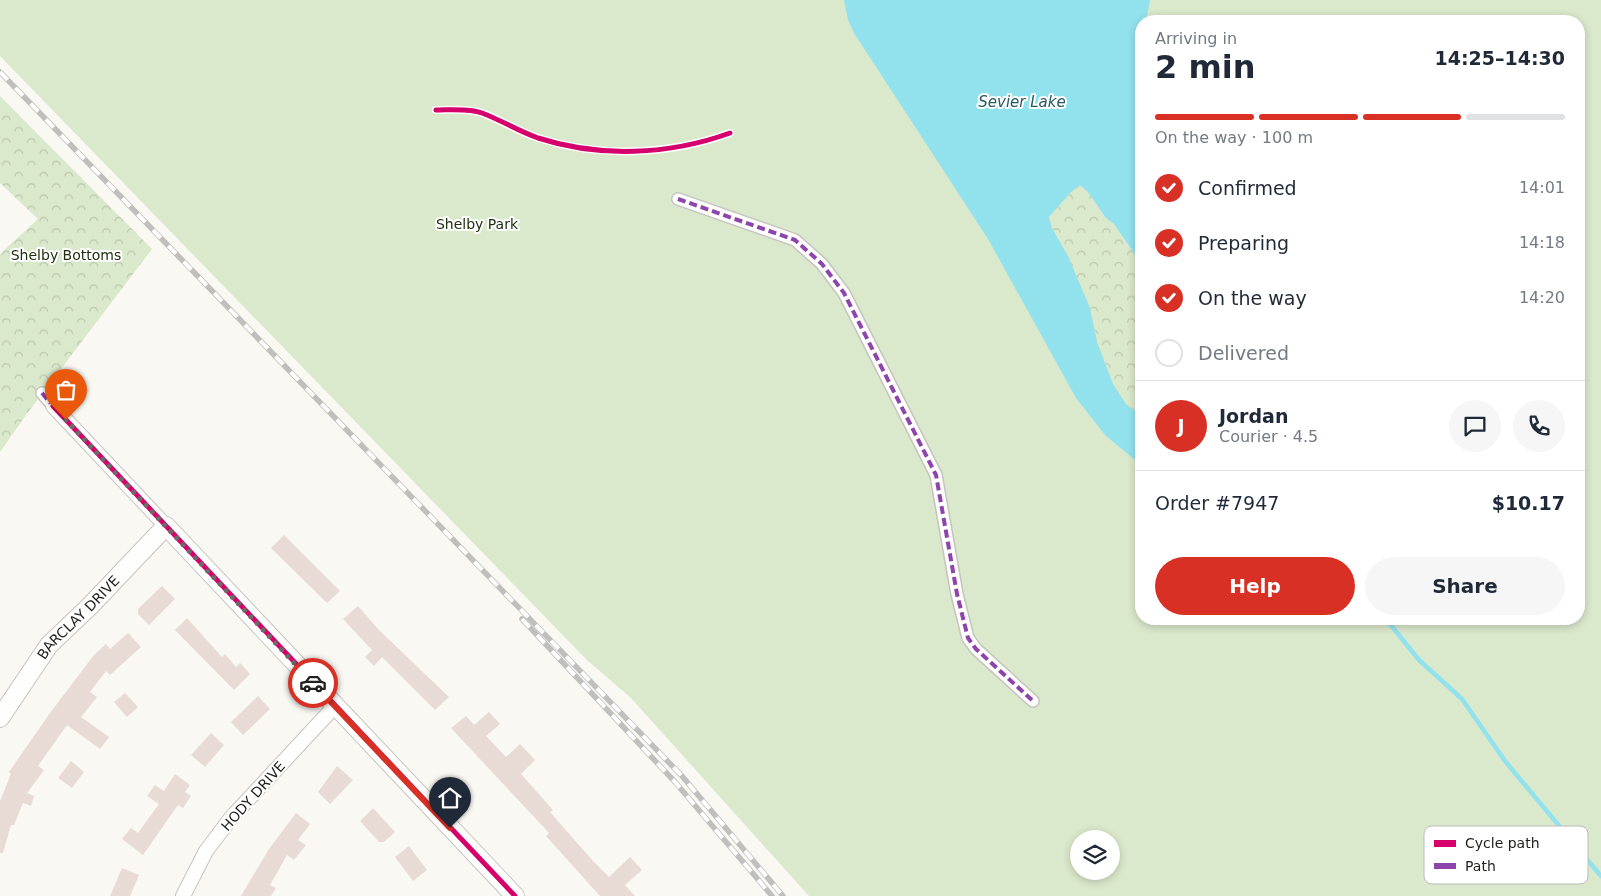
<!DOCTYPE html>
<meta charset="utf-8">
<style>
body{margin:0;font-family:"DejaVu Sans",sans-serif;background:#f6f6f7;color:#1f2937;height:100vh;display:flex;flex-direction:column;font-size:19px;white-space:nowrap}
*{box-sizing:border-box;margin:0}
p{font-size:16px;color:#747a83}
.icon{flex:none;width:28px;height:28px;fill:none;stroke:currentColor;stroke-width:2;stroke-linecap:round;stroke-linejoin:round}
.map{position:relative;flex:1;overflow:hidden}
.drawer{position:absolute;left:1135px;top:15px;width:450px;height:610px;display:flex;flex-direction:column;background:#fff;border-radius:20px;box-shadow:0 2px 8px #0003}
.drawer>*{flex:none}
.controls{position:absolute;left:1070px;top:830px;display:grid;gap:10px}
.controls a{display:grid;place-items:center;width:50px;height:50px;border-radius:50%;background:#fff;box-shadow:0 2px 8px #0003;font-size:25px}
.pin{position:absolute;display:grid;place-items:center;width:42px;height:42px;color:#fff;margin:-51px -21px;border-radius:50% 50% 50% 0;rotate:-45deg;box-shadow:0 0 5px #0007}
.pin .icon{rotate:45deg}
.courier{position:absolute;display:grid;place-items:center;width:50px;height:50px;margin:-25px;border:4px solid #d93025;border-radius:50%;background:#fff;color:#222;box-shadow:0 1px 6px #0007}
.summary em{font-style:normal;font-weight:600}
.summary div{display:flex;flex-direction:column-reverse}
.summary{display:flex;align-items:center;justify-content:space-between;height:85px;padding:0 20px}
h1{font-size:32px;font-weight:600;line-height:38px}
.bar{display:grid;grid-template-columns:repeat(4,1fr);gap:8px 5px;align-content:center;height:60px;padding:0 20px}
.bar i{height:6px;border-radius:4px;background:#e0e1e3}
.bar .current{background:#d93025}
.bar p{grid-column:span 4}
.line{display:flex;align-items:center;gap:12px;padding:0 20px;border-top:1px solid #e0e1e3}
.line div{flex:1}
.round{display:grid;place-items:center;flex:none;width:52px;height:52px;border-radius:26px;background:#f6f6f7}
ol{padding:0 20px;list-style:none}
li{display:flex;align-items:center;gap:15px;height:55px}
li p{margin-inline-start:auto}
li .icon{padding:5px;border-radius:50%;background:#d93025;color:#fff;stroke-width:4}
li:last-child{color:#747a83}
li i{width:28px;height:28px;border:2px solid #e0e1e3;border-radius:50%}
.cta{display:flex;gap:10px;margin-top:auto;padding:10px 20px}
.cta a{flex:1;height:58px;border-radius:30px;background:#d93025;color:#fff;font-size:20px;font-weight:600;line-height:58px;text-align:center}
.cta a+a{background:#f6f6f7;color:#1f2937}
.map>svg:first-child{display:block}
.green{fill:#dae8cb;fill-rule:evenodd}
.forest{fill:url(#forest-crowns)}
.water{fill:#92e2ee}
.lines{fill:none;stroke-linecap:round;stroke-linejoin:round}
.stream{stroke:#92e2ee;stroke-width:4.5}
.building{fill:#e8dad5}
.pedestrian-casing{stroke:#c5c4c0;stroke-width:14}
.minor-casing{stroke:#c5c4c0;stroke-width:16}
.tertiary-casing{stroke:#c5c4c0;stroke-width:20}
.pedestrian{stroke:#fefefd;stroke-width:11}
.minor{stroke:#fefefd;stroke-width:14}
.tertiary{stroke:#fefefd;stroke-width:18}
.rail-casing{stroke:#bfbfbd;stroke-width:5.5}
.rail{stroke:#fff;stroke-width:4;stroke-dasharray:11;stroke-linecap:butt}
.quiet{stroke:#8e44ad;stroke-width:4;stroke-dasharray:8 4;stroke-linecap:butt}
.cycleway-casing{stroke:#fff;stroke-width:8}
.cycleway{stroke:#d6006c;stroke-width:5}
.done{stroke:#6b6b67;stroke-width:5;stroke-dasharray:0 9}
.route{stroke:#d93025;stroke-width:6}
.labels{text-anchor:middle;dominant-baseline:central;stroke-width:4;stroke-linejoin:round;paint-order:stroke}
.park-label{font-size:14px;fill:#202f10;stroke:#fff}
.street-label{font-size:14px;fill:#1f1f1c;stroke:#fff}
.water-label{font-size:15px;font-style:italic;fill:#285962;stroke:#fff}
.key{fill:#fff;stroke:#bcbcbb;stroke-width:1}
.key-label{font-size:14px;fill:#1f1f1c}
</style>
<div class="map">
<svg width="1601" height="896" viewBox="0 0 1601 896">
<defs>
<pattern id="forest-crowns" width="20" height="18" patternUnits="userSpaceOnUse" patternTransform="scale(1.25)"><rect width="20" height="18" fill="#dae8cb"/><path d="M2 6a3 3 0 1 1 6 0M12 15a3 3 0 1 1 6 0" fill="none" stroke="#bbc7ae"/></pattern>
</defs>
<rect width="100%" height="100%" fill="#f9f8f3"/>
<path class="green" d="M0,0H1601V896H809L631,698L587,660L0,56ZM1141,21H1579V619H1141ZM1079,839H1111V871H1079Z"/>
<path class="forest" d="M0,96L152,249L26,415L0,452V254L38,219L0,183Z
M1080,185L1088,192L1106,218L1114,224L1141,263V416L1126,404L1113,384L1097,342L1090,308L1068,256L1052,228L1049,217L1071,192Z"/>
<path class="water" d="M844,0H1150L1146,21H1141V263L1114,224L1106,218L1088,192L1080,185L1071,192L1049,217L1052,228L1068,256L1090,308L1097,342L1113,384L1126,404L1141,416V465L1105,435L1076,398L988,239L854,33L848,20Z"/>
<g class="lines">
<path class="stream" d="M1386,619L1419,660L1462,699L1505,761L1601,876"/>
</g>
<path class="building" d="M284,535L340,591L327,603L271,548Z
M162,586L175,599L149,625L138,614V609Z
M358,606L379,630L449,697L435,710L382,657L374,666L365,657L372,650L343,619Z
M187,618L222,657L225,654L236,667L240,663L250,674L234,690L175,630Z
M128,633L141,647L110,675L106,671L90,692L97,697L81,717L109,737L100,749L67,725L38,766L44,770L27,793L34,796L31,806L23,803L14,825H11L3,853H0V801L11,774L9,772L50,713L94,655L106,644L110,649Z
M125,693L138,707L127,717L114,702Z
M258,696L270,709L243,735L231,722Z
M489,712L500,724L486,736L506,757L520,744L535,760L521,774L553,810L550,812L593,861L609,877L630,857L642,870L625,885L635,896H600L546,836L549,833L451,728L466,716L474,725Z
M211,733L224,745L205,767L191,755Z
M71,761L84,772L72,788L58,778Z
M337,766L353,780L330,804L318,792Z
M175,774L190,785L185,792L191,796L183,808L178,805L143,855L122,839L131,828L138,833L159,804L147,796L155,785L164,791Z
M373,808L395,832L384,842H379L360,821Z
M296,813L310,824L298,840L306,845L294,860L287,855L270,885L276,888L271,896H241L269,849Z
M409,846L427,870L413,881L395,857Z
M122,868L139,875L130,896H110Z"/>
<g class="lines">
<g class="pedestrian-casing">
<path id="pedestrian" d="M678,199L795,240L822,264L844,293L936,475L957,594L968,638L976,649L1033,701
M42,393L53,406"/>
</g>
<g class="minor-casing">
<path id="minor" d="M53,406L166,526
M183,896L206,851L231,818L335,706"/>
</g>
<g class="tertiary-casing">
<g id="tertiary">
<path id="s1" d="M0,718L49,645L90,606L166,526L515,896"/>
</g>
</g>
<use href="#pedestrian" class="pedestrian"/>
<use href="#minor" class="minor"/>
<use href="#tertiary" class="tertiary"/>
<g class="rail-casing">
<path id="rail" d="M0,72L682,776L783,896
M522,619L675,782L772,896"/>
</g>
<use href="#rail" class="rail"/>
<path class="quiet" d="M678,199L795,240L822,264L844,293L936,475L957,594L968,638L976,649L1033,701
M42,393L53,406"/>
<g class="cycleway-casing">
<path id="cycleway" d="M436,110C449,110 469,108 482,113C501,120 518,131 538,138C600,158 669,155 730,133
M53,406L515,896"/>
</g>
<use href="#cycleway" class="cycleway"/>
</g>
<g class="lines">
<path class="done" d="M66,420L313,683"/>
<path class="route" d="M313,683L450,828"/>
</g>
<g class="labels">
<g class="park-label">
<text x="477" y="224">Shelby Park</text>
<text x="66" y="255">Shelby Bottoms</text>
</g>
<g class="street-label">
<text stroke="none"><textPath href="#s1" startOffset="128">BARCLAY DRIVE</textPath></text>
<text transform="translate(253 796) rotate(-48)">HODY DRIVE</text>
</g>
<g class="water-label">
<text x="1022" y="102">Sevier Lake</text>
</g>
</g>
<rect x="1424" y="826" width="164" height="58" rx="8" class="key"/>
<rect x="1434" y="840" width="22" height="7" fill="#d6006c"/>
<rect x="1434" y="863" width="22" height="6" fill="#8e44ad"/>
<g class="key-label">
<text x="1465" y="848">Cycle path</text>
<text x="1465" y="871">Path</text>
</g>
</svg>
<div class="controls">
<a><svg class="icon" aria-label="layers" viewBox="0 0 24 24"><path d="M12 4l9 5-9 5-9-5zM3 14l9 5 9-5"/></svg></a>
</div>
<div class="pin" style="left:66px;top:420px;background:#ea580c"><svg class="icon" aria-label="bag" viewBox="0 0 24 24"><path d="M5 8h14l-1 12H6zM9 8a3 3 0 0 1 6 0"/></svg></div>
<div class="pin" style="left:450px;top:828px;background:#1f2937"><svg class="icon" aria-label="home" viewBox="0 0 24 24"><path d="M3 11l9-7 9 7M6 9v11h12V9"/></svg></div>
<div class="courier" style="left:313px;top:683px"><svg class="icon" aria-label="car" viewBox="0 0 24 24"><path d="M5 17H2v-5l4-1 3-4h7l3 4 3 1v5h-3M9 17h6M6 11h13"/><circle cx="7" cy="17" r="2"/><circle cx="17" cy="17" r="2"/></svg></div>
<section class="drawer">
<div class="summary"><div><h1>2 min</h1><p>Arriving in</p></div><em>14:25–14:30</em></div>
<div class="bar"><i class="current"></i><i class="current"></i><i class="current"></i><i></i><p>On the way · 100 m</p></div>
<ol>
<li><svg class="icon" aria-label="check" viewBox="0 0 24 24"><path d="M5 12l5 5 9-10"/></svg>Confirmed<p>14:01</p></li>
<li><svg class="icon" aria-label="check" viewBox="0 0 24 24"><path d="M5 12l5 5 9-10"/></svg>Preparing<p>14:18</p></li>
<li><svg class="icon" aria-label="check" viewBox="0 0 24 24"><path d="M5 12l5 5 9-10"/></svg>On the way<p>14:20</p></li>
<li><i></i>Delivered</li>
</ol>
<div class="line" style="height:90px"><b class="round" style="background:#d93025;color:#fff">J</b><div><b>Jordan</b><p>Courier · 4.5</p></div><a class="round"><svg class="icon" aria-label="chat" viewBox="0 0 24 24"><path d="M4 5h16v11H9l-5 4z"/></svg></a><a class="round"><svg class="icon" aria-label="phone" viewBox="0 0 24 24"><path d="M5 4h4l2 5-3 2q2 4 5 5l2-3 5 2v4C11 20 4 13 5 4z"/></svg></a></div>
<div class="line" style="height:65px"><div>Order #7947</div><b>$10.17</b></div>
<div class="cta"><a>Help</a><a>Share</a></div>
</section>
</div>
